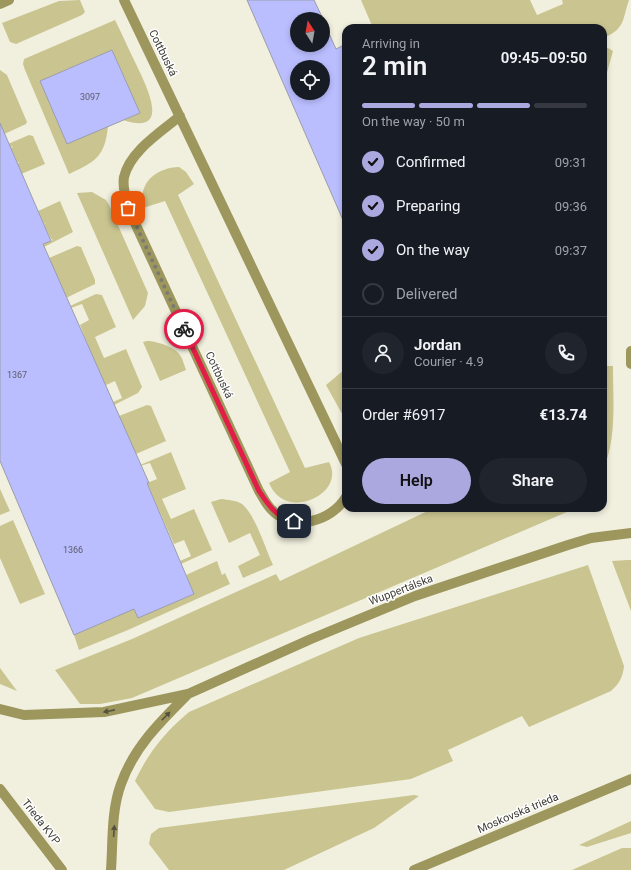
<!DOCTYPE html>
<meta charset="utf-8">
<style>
body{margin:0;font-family:Roboto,sans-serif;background:#20242c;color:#f1f3f6;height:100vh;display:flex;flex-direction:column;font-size:15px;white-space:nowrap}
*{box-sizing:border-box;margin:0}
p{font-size:13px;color:#9ea1a6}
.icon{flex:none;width:22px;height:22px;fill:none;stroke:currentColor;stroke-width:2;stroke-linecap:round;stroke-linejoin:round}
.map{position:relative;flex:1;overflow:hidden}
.drawer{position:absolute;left:342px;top:24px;width:265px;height:488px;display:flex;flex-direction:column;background:#171b24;border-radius:12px;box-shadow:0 2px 6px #0003}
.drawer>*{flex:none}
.needle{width:26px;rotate:349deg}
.fabs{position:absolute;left:290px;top:12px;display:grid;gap:8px}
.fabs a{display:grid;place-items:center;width:40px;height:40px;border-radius:50%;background:#171b24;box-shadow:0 2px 6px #0003;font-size:20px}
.pin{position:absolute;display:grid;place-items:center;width:34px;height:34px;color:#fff;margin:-17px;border-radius:8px;box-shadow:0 2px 6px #0006}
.courier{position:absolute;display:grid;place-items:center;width:40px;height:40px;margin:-20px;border:3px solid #e11d48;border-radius:50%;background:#fff;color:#222;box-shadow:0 1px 5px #0007}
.overview em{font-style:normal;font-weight:600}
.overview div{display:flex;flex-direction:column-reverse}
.overview{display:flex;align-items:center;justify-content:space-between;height:68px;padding:0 20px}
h1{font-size:26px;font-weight:600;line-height:30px}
.bar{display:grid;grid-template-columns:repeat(4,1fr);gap:6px 4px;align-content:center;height:48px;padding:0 20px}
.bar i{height:5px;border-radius:3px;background:#363941}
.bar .selected{background:#aba7df}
.bar p{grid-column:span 4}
.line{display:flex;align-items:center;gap:10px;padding:0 20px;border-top:1px solid #363941}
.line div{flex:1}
.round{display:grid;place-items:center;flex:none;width:42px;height:42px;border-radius:21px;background:#20242c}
ol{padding:0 20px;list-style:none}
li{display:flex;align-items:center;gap:12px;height:44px}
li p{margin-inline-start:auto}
li .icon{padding:4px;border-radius:50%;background:#aba7df;color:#111;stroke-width:4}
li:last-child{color:#9ea1a6}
li i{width:22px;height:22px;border:2px solid #363941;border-radius:50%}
.action{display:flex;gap:8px;margin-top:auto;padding:8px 20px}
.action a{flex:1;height:46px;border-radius:24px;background:#aba7df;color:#111;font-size:16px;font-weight:600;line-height:46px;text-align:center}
.action a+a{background:#20242c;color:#f1f3f6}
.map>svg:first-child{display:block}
.green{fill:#cac590}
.building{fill:#babeff;stroke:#9a9cab;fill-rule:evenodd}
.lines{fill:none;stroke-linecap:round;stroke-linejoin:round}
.minor{stroke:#9d975d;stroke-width:10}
.oneway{fill:#54523e}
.done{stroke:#7b7a70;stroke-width:4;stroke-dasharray:0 7.2}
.route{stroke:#e11d48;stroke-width:5}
.labels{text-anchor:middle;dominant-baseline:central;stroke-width:3;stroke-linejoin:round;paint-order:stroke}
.number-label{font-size:9px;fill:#5c5c67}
.street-label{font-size:11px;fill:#3c3b34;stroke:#fff}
</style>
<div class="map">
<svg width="631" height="870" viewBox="0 0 631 870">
<rect width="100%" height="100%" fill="#f1f0df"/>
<path class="green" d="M80,0L85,12L82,15L16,44L10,42L2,23L59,1Z
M361,0H530L537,15L563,4L562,0H629C622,21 625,29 603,38V28H373Z
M115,20C122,34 128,48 135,62C145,83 174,137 123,120L140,113L112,50L40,81L67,144L108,126C105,157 95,162 69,174L25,70L23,64L24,59Z
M608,48L613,51L603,87V49Z
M0,70L7,75L27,122L26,124L0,136Z
M29,135L33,136L45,164L14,177L9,167L20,162H17L11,148L13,146L2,150L1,147Z
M179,167L186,172L194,184L178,195L305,468L329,462C345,491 297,516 276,494C273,491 271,487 269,483L290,472L165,201L143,208C138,183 155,168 179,167Z
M92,192L106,200L109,205L148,293L145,306L133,320L77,193Z
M60,201L73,232L44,247L43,244L53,240L51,239L44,225L46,223L44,224L38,211Z
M77,246L81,247L95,280V284L66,298L49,258Z
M96,294L102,295L116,327L95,337L104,358L126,349L142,387L138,393L114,405L113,402L122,398L115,381L104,386L80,325L89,320L82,304L71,308L70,306Z
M147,341C156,341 175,347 180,355C183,359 184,365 186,370L160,381L143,342Z
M603,366H613C613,400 617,438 603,470Z
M345,369L346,371V421L326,385Z
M147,405L151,406L166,441L136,454L119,416Z
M171,452L186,489L162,499L171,519L194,509L212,550L181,564L180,561L191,556L184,540L174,544L147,483L157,479L150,463L140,466V465Z
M0,489L10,511L0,515Z
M221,499C228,500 236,500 242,504C255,514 266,550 273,565L243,578L238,566L260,555L250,533L229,543L211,502Z
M434,508H567V512L132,698L100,704H80L55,670L132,639L276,574L280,581Z
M13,520L45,594L20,604L0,558V526Z
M627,560H631V611L612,561Z
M217,561L222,575L225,573L230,584L128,630L79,650L74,635L118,616L132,605L138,618L194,594L186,575Z
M588,565L624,666C623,677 619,684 611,691L529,727L522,716L448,750L453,761L411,779L169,812L155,809L135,781C148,753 165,732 189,712L359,638Z
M0,668L17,691L0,684Z
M414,795L419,796L374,828L284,870H169L149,844L151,834L159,828Z
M631,821V833L587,847L579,845Z
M622,848H631V870H572Z"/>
<path class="building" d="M247,0H314L323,19H297V45H323V20L336,49L346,44V227ZM297,67H323V93H297Z
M112,50L140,113L67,144L40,81Z
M0,123L51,241L43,244L149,483H147L194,594L138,618L134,609L74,635L0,461Z"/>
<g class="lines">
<path class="minor" d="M124,0L346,464
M0,4L9,0
M180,116C161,132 130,151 124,177C122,187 126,198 128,208L259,491C263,497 266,504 271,509C293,533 332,521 346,497
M631,351V364
M0,709L24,715L104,712L188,694L311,639L415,596L568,545L591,538L631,533
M0,789L62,870
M111,870C113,842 111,811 121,784C134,747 161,721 188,694
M414,870L631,779"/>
</g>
<defs><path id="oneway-solid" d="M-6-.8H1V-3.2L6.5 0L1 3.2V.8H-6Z"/></defs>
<g class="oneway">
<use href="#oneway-solid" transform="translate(109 711) rotate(169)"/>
<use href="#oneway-solid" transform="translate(166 716) rotate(-45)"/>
<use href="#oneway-solid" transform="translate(114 831) rotate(-86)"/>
</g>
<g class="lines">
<path class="done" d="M128,208L184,329"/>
<path class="route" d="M184,329L259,491C269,506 276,517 294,521"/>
</g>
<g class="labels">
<g class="number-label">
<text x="90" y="97">3097</text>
<text x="17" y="375">1367</text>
<text x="73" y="550">1366</text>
</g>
<g class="street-label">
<text transform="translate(163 53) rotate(64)">Cottbuská</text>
<text transform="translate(219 375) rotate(65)">Cottbuská</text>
<text transform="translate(401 590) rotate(-21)">Wuppertálska</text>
<text transform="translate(518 813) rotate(-23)">Moskovská trieda</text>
<text transform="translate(41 822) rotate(52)">Trieda KVP</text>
</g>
</g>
</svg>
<div class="fabs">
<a><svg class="needle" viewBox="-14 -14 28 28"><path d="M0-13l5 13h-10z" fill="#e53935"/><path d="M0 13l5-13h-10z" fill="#9ea1a6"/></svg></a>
<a><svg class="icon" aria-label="locate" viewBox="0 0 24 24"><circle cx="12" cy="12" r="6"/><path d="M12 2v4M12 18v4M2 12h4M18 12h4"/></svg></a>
</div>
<div class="pin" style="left:128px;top:208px;background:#ea580c"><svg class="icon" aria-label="bag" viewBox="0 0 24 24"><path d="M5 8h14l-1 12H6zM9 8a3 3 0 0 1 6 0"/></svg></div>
<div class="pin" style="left:294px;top:521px;background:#1f2937"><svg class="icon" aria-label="home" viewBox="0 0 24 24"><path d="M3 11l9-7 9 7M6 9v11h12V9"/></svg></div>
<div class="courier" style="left:184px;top:329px"><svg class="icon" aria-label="bike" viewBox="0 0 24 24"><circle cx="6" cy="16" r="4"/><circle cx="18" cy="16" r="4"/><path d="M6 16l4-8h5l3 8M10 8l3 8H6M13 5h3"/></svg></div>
<section class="drawer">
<div class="overview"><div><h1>2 min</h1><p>Arriving in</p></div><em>09:45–09:50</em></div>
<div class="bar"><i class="selected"></i><i class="selected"></i><i class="selected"></i><i></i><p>On the way · 50 m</p></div>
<ol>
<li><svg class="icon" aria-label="check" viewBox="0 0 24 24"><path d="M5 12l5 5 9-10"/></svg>Confirmed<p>09:31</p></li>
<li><svg class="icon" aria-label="check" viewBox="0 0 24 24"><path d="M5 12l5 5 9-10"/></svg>Preparing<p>09:36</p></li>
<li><svg class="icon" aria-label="check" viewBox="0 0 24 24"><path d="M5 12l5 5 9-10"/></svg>On the way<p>09:37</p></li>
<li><i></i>Delivered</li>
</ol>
<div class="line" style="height:72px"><a class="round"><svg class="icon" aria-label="person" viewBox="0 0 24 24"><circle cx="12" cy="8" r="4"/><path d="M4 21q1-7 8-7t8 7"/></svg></a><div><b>Jordan</b><p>Courier · 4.9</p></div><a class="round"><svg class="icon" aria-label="phone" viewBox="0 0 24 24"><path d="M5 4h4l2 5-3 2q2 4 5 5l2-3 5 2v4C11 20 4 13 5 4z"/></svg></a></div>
<div class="line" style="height:52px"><div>Order #6917</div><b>€13.74</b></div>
<div class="action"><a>Help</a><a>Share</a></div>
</section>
</div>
